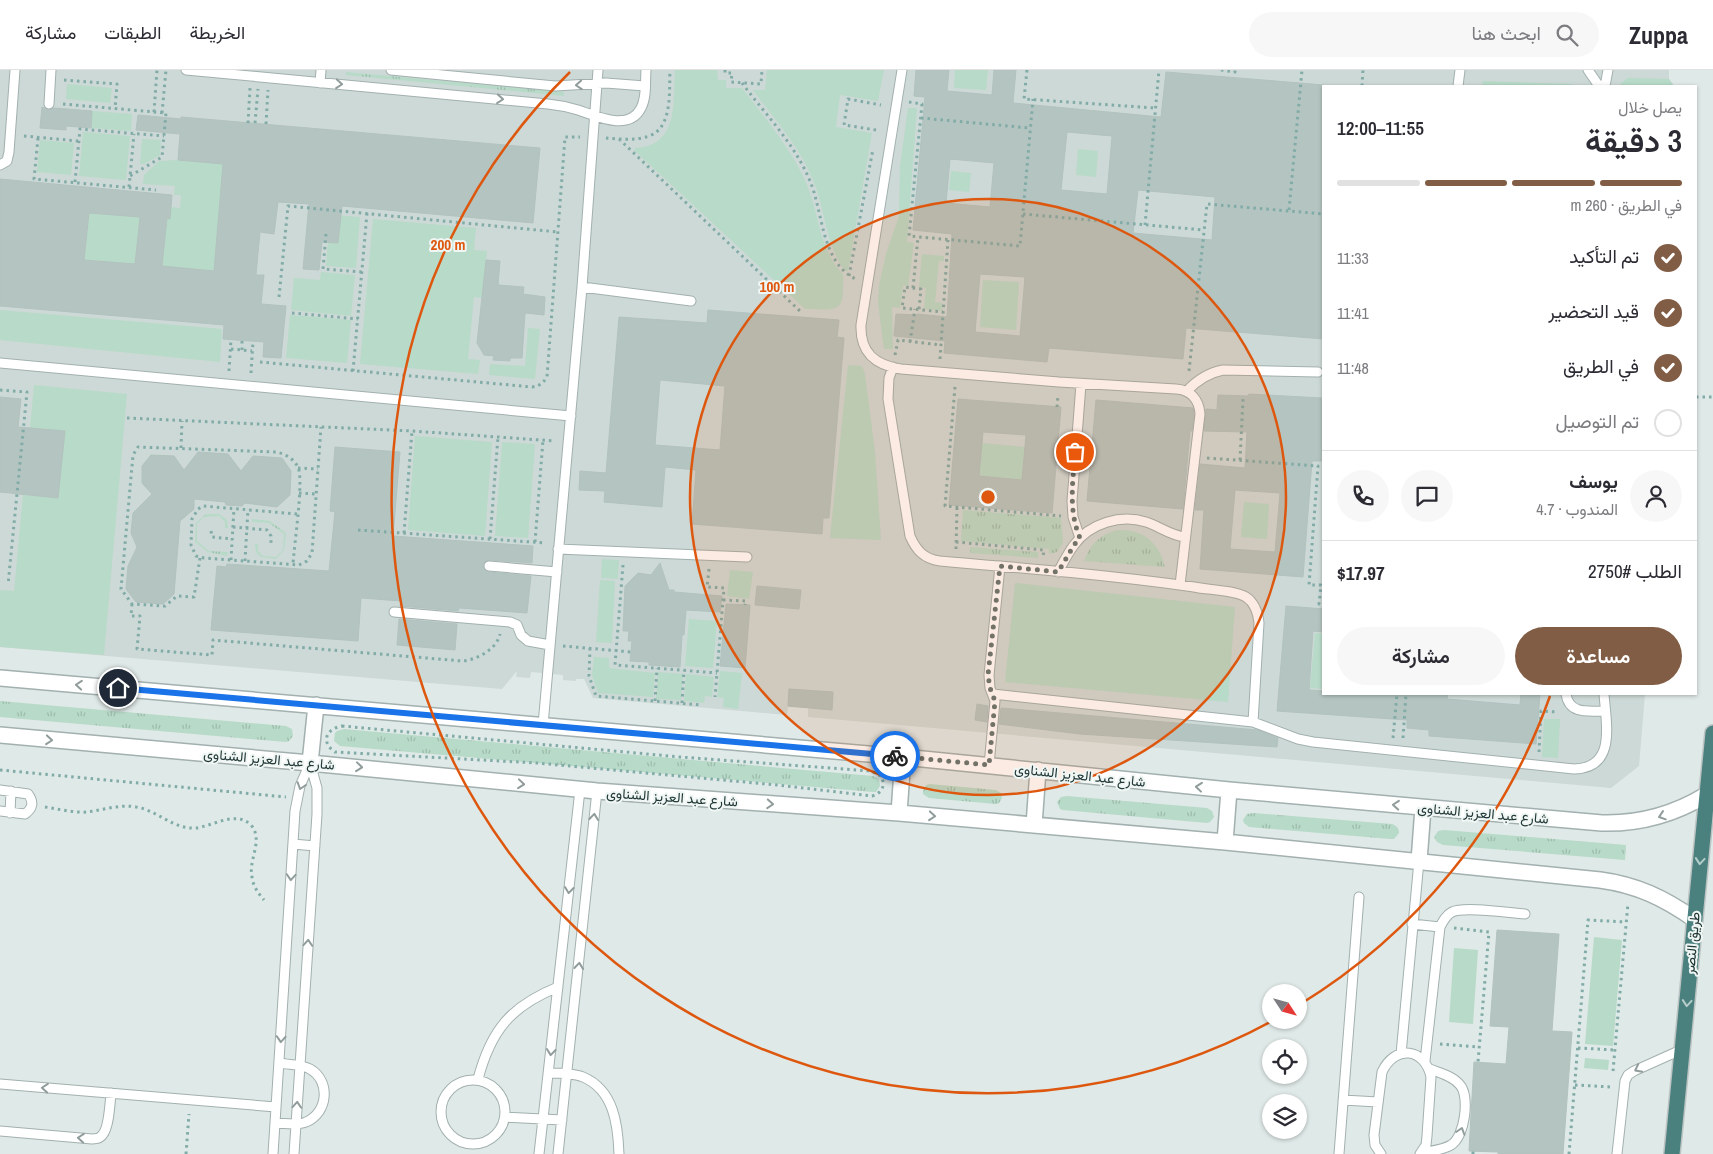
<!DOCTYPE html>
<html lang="ar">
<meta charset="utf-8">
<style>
body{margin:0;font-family:"Archivo Narrow",Vazirmatn,sans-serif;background:#f7f7f7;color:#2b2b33;direction:rtl;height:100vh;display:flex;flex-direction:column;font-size:19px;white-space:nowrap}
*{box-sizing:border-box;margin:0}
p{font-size:16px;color:#7c7c81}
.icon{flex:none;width:28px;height:28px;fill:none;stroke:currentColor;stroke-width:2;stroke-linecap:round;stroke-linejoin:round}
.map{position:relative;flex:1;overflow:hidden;direction:ltr}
.side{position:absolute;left:1322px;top:15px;width:375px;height:610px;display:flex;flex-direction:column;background:#fff;border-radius:0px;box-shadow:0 1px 4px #0004;direction:rtl}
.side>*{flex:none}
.needle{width:32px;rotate:126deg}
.tools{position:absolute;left:1262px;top:914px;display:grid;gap:10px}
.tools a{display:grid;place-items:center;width:45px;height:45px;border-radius:50%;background:#fff;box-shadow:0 1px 4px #0004;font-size:25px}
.pin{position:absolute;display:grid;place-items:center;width:42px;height:42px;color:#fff;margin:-21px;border:2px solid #fff;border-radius:50%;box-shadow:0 1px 5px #0007}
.courier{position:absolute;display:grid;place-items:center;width:50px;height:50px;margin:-25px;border:4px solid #1a73e8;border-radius:50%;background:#fff;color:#222;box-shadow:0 1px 6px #0007}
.overview em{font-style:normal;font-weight:600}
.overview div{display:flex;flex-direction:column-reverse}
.overview{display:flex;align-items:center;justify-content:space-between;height:85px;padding:0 15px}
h1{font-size:32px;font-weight:600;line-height:38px}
.bar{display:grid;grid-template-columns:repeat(4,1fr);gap:8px 5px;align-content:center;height:60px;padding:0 15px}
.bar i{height:6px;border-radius:4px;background:#e1e1e2}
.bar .active{background:#815d45}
.bar p{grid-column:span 4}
.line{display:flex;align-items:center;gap:12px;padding:0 15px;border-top:1px solid #e1e1e2}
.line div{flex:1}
.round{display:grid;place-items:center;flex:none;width:52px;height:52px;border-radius:26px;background:#f7f7f7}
ol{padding:0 15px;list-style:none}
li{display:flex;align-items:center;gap:15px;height:55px}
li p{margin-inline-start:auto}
li .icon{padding:5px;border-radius:50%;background:#815d45;color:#fff;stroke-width:4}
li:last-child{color:#7c7c81}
li i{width:28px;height:28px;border:2px solid #e1e1e2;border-radius:50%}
.button{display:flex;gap:10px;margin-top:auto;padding:10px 15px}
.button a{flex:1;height:58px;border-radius:30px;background:#815d45;color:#fff;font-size:20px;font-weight:600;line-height:58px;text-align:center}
.button a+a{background:#f7f7f7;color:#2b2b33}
header{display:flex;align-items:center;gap:30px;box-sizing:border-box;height:70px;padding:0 25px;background:#fff;border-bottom:1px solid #e1e1e2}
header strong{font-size:24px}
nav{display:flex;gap:28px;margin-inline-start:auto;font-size:18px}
.search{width:350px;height:45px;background:#f7f7f7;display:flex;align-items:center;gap:12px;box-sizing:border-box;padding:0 18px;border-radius:28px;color:#7c7c81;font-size:19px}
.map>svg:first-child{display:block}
.built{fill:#cdd9d6}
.grass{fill:url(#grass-tufts)}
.green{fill:#b8dac8}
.building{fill:#b4c4c0;stroke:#b2c2bf;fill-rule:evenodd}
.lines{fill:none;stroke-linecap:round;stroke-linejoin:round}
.service-casing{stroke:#a2b0af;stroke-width:11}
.tertiary-casing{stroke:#a2b0af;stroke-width:18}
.trunk-casing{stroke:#bcc3c3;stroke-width:18}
.path{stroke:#81aba7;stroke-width:3;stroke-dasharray:2.5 4;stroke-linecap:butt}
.service{stroke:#fff;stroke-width:9}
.tertiary{stroke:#fff;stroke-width:15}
.trunk{stroke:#4a807e;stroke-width:15}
.oneway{stroke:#909c9b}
.oneway2{stroke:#b5cdcb}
.done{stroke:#647675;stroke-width:5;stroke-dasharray:0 9}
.route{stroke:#1a73e8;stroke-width:6}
.ring{fill:none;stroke:#de570e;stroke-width:2.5}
.labels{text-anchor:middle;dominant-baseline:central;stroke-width:4;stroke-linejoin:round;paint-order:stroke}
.street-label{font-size:14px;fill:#213837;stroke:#eff6f4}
.centre{fill:#de570e;stroke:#eff6f4;stroke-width:2.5}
.ring-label{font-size:15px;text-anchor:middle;font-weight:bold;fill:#de570e;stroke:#eff6f4;stroke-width:4;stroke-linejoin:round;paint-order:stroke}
</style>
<header>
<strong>Zuppa</strong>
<div class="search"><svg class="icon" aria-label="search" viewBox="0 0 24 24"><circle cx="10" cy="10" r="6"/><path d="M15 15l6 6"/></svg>ابحث هنا</div>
<nav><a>الخريطة</a><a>الطبقات</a><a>مشاركة</a></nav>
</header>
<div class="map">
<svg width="1713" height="1084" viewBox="0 0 1713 1084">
<defs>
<pattern id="grass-tufts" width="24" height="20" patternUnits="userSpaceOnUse" patternTransform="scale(1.25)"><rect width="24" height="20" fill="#b8dac8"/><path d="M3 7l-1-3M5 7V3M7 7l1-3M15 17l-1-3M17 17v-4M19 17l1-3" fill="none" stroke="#9ebcac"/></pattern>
</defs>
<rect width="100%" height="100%" fill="#dfe9e7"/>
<path class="built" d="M0,0H1669V9L1674,16H1324V624H1645L1639,696L1611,718L808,647V638L788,637L787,645L593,628L584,609H576V611L563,610V605L531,602L530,608L516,607L517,601L502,619L0,577Z"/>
<path class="grass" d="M346,2L564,22V26L346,5Z
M1483,11L1571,14L1577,16H1482Z
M963,440L1061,448L1063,473L1057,482L1049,484V479L961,471Z
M206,444H219L227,450L228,458H225V452L219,446L204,447L197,454V471L209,481L228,482L227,486L208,482L195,472L196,453Z
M252,449L270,451L286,463L284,480L276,489L261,487L256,482L255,474H258V481L263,486L276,487L283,480L284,464L269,453L252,452Z
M1117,460C1143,459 1159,472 1165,497L1084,491C1090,474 1100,465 1117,460Z
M970,477L1038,482V488L970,483Z
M0,631L286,656L292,659L293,666L289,671L286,672L0,647Z
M344,659L873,706L879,709L880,716L876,722H873L340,676L334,671L335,663L337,661Z
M930,714L996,720L1001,723L1002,728L999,733L996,734L929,728L923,724V721L926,715Z
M1067,726L1207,738L1212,741L1214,747L1210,752L1207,753L1063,740L1060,739L1057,732L1061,727Z
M1253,743L1392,754C1397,756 1399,758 1399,763L1394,769H1390L1249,757L1244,753L1243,750L1247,744Z
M1444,760L1626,775L1625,790L1443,775L1437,772L1434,767L1438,761Z"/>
<path class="green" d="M675,0H717L718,10H726V18H742C764,47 789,76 805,110C820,143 817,177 843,204C844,242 842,240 805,239L634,80L636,78C679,75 673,33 675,0Z
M767,0H884L878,31L840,25L836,57L872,63L848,201H845C825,174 826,141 813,110C800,77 774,49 753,20H765Z
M955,0H988L986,20L954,18Z
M1627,8L1669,9L1674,16H1621V14Z
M67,14L112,18L110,33L66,29Z
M908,38H917L907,172L914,173L908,216L903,215L900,238L892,237L893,279H884L878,233L879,216L886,184L899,146L900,96Z
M92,41L132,44L131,61L91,58Z
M83,62L130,66L126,110L79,106Z
M142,69L161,70L160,85L144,94H140Z
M40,70L74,73L71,105L37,102Z
M1078,79L1098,81L1096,107L1076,105Z
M178,90L223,94L214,201L162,196L167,148H170L171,137L180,138L181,125H174L175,116L143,114L144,105L159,91Z
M951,101L971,103L969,122L949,120Z
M89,143L140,147L135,194L84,190Z
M308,143L360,147L356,198L326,196L328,172L337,173L338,163L323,152L307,151Z
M373,149L476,158L474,180L487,181L484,213L503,215L502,223L498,229L474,227L468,289L480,290L478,304L360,294Z
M922,184L944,186V191H939L935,232L942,233V241L924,239L926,218L919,217Z
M321,202L355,205L351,246L291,240L294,208L320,210Z
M983,210L1019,212L1016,260L980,257Z
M0,240L222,259L220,292L0,270Z
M290,245L351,250L347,293L286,288Z
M528,258L540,259L535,309L489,305L490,294L525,296Z
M848,295L862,296L865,304L875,382L881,470L830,468Z
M34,315L127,324L104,585L0,577V520L14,521L23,425L58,427L65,361L30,358Z
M415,366L492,372L485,466L408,460Z
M502,372L535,374L528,468L495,466Z
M982,373L1025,377L1022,410L979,406Z
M1244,432L1269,434L1267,469L1241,467Z
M602,489L619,490L618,509L601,508Z
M730,500L753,502L749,529L727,526Z
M600,510L615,511L612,573L596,572Z
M1015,513L1235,537L1228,632L1005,612Z
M689,549L717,551L713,598L685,596Z
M1315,563L1324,564V619L1310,618Z
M594,587L609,588V598L655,603L653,627L598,623L592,605Z
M720,601L742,603L738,639L723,637L724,628L717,627Z
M658,602L683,604L681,630L656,629Z
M686,604L714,607L712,627L705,626L704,633L684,631Z
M1544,649H1560L1558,688L1542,687Z
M1594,867L1622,870L1613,976L1585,974Z
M1454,878L1478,880L1473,954L1449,952Z
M1585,988L1609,990L1608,1000L1584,998Z"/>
<path class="building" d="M916,0H949L947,21L992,25L994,0H1016L1013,33L1161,47L1166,2L1324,15V269L1186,258L1183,289L1049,278L1047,292L944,283L945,271L894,266L896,244L917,245V244L947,247L952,164L913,160L925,27L914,26ZM1067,62L1112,66L1107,124L1061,120ZM950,89L994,93L990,137L946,133ZM1138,120L1215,127L1212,170L1133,163ZM980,204L1025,207L1020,266L975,262Z
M42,37L48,40L54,38L92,41L91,58L66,56V60L40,58Z
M138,45L181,49V47L540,78L533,153L342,136L338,173L322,172L319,200L303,199L309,134L278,132L274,164L260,162L256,205H264L261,234L286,236L281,288L263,287L264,272L223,269L224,255L0,236V109L172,125L170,149L167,148L162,196L214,201L223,94L178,90L180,64L136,60ZM89,143L140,147L135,194L84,190Z
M486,190L500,191L498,215L524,217L523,224L545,227L544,245L525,243L522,288H510V291L493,290L494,286L484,285L477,273Z
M708,240L839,250L837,267L844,268L829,448H823L822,464L692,454L696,400L665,397L662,437L604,432L605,421L579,420L580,401L606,403L619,247L707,253ZM660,310L725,316L720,380L655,375Z
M1249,324L1322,328V391H1312L1303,507L1200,499L1204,440H1195L1200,394L1245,398L1247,362L1204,361L1206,339L1217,340L1218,325L1248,326ZM1235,420L1280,423L1275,482L1230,479Z
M0,327L21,329L18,357L65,361L58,428L0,422Z
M958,329L1061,337L1052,443L949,435ZM983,362L1026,365L1022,410L979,406Z
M1096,330L1193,338L1194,344L1192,361H1190L1183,439L1087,431Z
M335,377L400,382L393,466L533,476L532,493L490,490L486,491L483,495L484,499L488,502L531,506L527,543L459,538L458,541L400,536L401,531L361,528L358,571L211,560L217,496L226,497L227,494L329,501L335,442L330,441Z
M198,382L228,384L241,401L253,386L282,388L291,401L290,425L277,437L245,433L242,436L226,435L225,432L194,429V439L180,451L174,524L163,534L136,532L126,519L128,496L137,477L131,463L133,443L152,424L142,413V396L151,385L174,386L184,400Z
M660,493L669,520H674V522L722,526L720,542L686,540L684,565H682L680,597L649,595V592L630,591L632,571H628L629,561H623L625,516L638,503L651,505Z
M757,516L801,520L799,539L755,535Z
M726,534L750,535L745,598L720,596Z
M1286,536L1324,539V562L1313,561L1309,620L1324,621V624H1448L1447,629L1520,635L1521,624H1540L1536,674L1429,666V660L1407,658V650L1277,641Z
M399,549L457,554L455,580L397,575Z
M789,619L833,622L832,640L788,636Z
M977,634L988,636L987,652L975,650Z
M1001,638L1258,660L1278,668L1277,677L1080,664L1007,655L999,654Z
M1497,860L1559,864L1552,961L1572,962L1563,1084H1498V1082L1469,1081L1474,992L1506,994L1509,957L1490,956Z"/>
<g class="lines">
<g class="service-casing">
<path id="service" d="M186,0L548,34C558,35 568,37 578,40C596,46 629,62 641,38C647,27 645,12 646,0
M391,0L555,16L606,13L645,16
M902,0L861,255C860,283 875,295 901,299L1059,312L1176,319C1190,320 1199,329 1200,344L1180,515
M1588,0L1599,16
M320,13L321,0
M1458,16L1460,0
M1605,16L1608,0
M49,34L51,0
M0,95L7,91L9,82L15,0
M582,217L691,231
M0,293L571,346
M893,297L889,308L888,329L910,466C916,480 924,489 940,491C1024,498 1110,505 1194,517C1208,520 1234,520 1246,527C1255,533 1258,543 1259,553L1253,652
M1187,321C1197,310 1208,303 1223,300L1318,302
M1080,468L1073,447L1072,431L1081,314
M558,479L747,487
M489,496L557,502
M1058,502C1063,493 1068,483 1074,475C1090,453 1121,444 1146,452C1161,457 1169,465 1185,467
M394,542L510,552L517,555L521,565L528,571L550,575
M993,624L1253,652L1298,669L1313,672L1574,699C1617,698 1606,653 1604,624
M1566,624C1569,645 1589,641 1605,641
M543,655L582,217L598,0
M989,695L995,631L990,618L989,605L1000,496
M0,720L28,724C34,732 33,738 25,744L0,741
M10,743L11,721
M293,774L315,776
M1412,854L1440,857
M1401,984L1419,791
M1425,991L1440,857C1443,851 1446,845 1452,842C1465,836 1509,843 1525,844
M549,1003C560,1003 573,1003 583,1007C614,1020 618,1055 619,1084
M478,1009C491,960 511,936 558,917
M441 1042a32 32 0 1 1 64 0a32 32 0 1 1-64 0Z
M0,1014L276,1037
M1343,1030L1378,1032
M505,1047L562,1050
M275,1053C285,1053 297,1056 306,1052C328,1043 331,1011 310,999C301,994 289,995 280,993
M0,1061L92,1069C96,1069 101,1068 103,1064C109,1057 110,1033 111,1023
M1421,1083C1431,1081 1443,1080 1451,1075C1465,1067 1470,1026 1460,1015C1453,1006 1440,1003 1430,999
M273,1084L295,741L300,716L310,693
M294,1084L317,744V718L310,693
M539,1084L580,720
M558,1084L597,721
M1339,1084L1359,827
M1381,1084L1375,1075L1374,1065L1382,1002C1395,974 1425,978 1431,1007L1427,1066L1426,1075L1420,1084
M1617,1084L1625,1011L1628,1005L1634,1001L1683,979"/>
</g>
<g class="tertiary-casing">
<path id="tertiary" d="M0,608L903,687L1229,720L1602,753C1640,754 1673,745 1706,725
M0,665L310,693L597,721L899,743L1225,772L1600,810C1637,815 1664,828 1694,849
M310,693L316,635
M899,743L903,687
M1034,755L1038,700
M1225,772L1229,720
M1419,791L1423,738"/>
</g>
<g class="trunk-casing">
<path id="trunk" d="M1672,1084L1713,663"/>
</g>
<path class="path" d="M725,0V3H732L731,12L761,14L762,0
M1027,0L1024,29L1155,38
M1221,0L1235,2V0
M64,10L117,14L115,39
M742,13C765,44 795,74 810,111C823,141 821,193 856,209
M1362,16L1363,0
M909,32L922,34L909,166L1020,176L1033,29
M63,34L166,43L162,87L130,106
M154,42L157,0
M162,43L166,0
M921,48L1030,58
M248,53L250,18
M255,53L258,19
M266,54L268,20
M876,60L844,55L848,29L881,35
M24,66L78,71
M38,68L34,109L156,120
M606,68C619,69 636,71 649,66C673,58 669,20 670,0
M619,69L802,243
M75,112L80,59L164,66
M129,117L134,64
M1289,140L1302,0
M1023,144L1204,160
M1145,155L1159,0
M326,164L323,199L362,202
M849,206L873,79
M913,218L918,167
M279,227L288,136L558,162
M919,239L921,219L905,217L902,238L943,242
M292,243L358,249
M910,272L915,239
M231,279L252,281
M242,280V270
M895,285L898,270L941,275
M940,289L948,170
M260,292L532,317C540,316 543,313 547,307L565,67H580
M229,301L231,269
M353,301L367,143
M1189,301L1207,134L1324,144
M251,303L253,271
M955,317L945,436L1061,446
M0,320L27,322L8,515
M1696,327H1713
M1057,337L1058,325
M127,348L412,361L555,371
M181,378L182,351
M1207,388L1318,396L1309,515H1321L1319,534H1324
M1240,390L1243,329
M298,398L318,399
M299,423L316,424
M297,444L203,436L198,439L192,449L191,475L196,486L204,488L299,495L307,491L312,483L321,357
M233,457L267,460L271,466V473
M358,460L546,473
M211,461L212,467L232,469
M404,463L412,361
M490,469L498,367
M535,472L543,370
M956,472L1044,480L1043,487
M956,479L957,437
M200,488L194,527L177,526L165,536L132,534L121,519L133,385L138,377L276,382C285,384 293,388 298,397C304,410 294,476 293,494
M231,490L234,438
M245,491L248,439
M623,495L615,595L717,603
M709,499L707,517L724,518L715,627
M723,530L746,531L745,535
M132,534L131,546H140L137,579L212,585L213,570L462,591C477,590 497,579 500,564
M563,576L631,582
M590,578L589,606L596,626L701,635
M655,631L657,598
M682,633L684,600
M342,656L680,687L871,701L881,706C886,716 882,723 872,726L777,715L537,693L335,682C321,673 325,659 342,656Z
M1393,668L1397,624
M1403,668L1406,624
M1539,682L1541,641L1558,642
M0,700L286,727
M45,737C59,739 73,743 87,742C103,740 119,734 136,737C157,740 174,760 196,758C213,756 236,740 251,755C264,770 248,790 252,807C253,816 258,823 264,830
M1454,858L1489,862L1478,992
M1440,974L1479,977
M1578,978L1615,980
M1613,1001L1628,833
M1575,1015L1611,1017
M186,1084L189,1044
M1473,1084V1081
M1569,1084L1588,850L1626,852"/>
<use href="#service" class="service"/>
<use href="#tertiary" class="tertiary"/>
<use href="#trunk" class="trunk"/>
</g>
<defs><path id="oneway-chevron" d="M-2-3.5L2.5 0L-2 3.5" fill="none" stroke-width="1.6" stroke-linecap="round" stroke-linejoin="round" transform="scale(1.25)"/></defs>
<g class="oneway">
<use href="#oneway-chevron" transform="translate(339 14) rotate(5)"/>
<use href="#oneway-chevron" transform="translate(579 15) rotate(176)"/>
<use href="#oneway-chevron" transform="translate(500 29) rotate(5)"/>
<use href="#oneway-chevron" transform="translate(79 615) rotate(-175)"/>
<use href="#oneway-chevron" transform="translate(49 670) rotate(5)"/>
<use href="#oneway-chevron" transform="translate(359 697) rotate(6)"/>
<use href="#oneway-chevron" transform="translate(521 714) rotate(6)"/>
<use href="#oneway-chevron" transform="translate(301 716) rotate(108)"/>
<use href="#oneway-chevron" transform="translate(1199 717) rotate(-174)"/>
<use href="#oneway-chevron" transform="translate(770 734) rotate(4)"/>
<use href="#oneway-chevron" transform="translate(1396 735) rotate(-175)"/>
<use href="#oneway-chevron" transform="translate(932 746) rotate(5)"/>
<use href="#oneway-chevron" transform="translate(1662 746) rotate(162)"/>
<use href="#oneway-chevron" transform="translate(594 747) rotate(-84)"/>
<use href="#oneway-chevron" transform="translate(291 807) rotate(94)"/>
<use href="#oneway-chevron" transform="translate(569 820) rotate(97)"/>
<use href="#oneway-chevron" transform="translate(308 873) rotate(-86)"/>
<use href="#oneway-chevron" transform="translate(579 896) rotate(-84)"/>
<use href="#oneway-chevron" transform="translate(281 969) rotate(94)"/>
<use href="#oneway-chevron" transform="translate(551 982) rotate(96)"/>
<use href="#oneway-chevron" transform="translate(1638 999) rotate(153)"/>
<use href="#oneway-chevron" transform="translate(45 1018) rotate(-175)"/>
<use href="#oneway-chevron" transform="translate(297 1035) rotate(-86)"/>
<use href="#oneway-chevron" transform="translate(1461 1061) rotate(-72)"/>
<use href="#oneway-chevron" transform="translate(81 1068) rotate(-175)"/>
</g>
<g class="oneway2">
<use href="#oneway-chevron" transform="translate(1700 791) rotate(95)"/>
<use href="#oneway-chevron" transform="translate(1687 933) rotate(95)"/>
</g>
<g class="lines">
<path class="done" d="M895,686L989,695L995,631L990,618L988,605L1000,496L1058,502L1074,475L1080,468C1068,440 1073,411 1075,382"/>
<path class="route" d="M118,618L895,686"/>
</g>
<circle cx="988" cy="427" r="298" fill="#de570e" fill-opacity=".12"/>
<g class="ring">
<circle cx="988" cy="427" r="298"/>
<path d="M1550 626A596 596 0 0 1 1299 935M1272 951A596 596 0 0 1 570 2"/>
</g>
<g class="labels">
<g class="street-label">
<text transform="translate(269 689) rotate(5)">شارع عبد العزيز الشناوى</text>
<text transform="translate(1080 705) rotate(6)">شارع عبد العزيز الشناوى</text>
<text transform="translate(672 727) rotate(4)">شارع عبد العزيز الشناوى</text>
<text transform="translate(1483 743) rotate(5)">شارع عبد العزيز الشناوى</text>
<text transform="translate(1692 873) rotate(-85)">طريق النصر</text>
</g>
</g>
<circle cx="988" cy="427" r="8" class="centre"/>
<g class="ring-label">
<text x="448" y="180">200 m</text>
<text x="777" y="222">100 m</text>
</g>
</svg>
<div class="tools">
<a><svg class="needle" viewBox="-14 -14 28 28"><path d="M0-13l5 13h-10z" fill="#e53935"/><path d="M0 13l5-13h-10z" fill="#7c7c81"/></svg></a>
<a><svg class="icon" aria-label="locate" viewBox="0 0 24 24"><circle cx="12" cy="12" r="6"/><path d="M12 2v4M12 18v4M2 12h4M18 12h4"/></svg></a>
<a><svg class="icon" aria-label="layers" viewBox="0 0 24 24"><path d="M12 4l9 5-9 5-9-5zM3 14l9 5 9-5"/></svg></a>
</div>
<div class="pin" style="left:1075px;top:382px;background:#ea580c"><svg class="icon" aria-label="bag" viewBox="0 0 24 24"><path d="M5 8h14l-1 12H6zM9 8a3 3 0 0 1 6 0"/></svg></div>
<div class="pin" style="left:118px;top:618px;background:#1f2937"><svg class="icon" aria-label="home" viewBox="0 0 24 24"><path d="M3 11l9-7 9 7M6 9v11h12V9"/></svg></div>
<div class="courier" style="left:895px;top:686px"><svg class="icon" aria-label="bike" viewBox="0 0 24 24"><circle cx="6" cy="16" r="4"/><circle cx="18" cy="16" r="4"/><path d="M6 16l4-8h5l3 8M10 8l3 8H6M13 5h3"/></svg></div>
<section class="side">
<div class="overview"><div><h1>3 دقيقة</h1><p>يصل خلال</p></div><em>11:55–12:00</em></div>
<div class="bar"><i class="active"></i><i class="active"></i><i class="active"></i><i></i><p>في الطريق · 260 m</p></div>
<ol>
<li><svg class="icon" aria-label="check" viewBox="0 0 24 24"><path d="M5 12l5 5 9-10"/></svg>تم التأكيد<p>11:33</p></li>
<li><svg class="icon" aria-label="check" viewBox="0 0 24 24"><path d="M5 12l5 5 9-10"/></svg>قيد التحضير<p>11:41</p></li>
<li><svg class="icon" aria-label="check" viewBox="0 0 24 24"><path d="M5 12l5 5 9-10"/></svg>في الطريق<p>11:48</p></li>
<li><i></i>تم التوصيل</li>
</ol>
<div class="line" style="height:90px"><a class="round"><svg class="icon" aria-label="person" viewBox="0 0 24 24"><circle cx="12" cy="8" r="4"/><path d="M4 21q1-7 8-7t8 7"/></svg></a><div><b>يوسف</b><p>المندوب · 4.7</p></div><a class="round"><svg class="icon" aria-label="chat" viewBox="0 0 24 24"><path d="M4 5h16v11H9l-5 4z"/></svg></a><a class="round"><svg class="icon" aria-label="phone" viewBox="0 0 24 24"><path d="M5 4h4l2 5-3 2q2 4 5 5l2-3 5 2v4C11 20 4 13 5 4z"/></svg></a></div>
<div class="line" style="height:65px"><div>الطلب #2750</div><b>$17.97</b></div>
<div class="button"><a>مساعدة</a><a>مشاركة</a></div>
</section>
</div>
